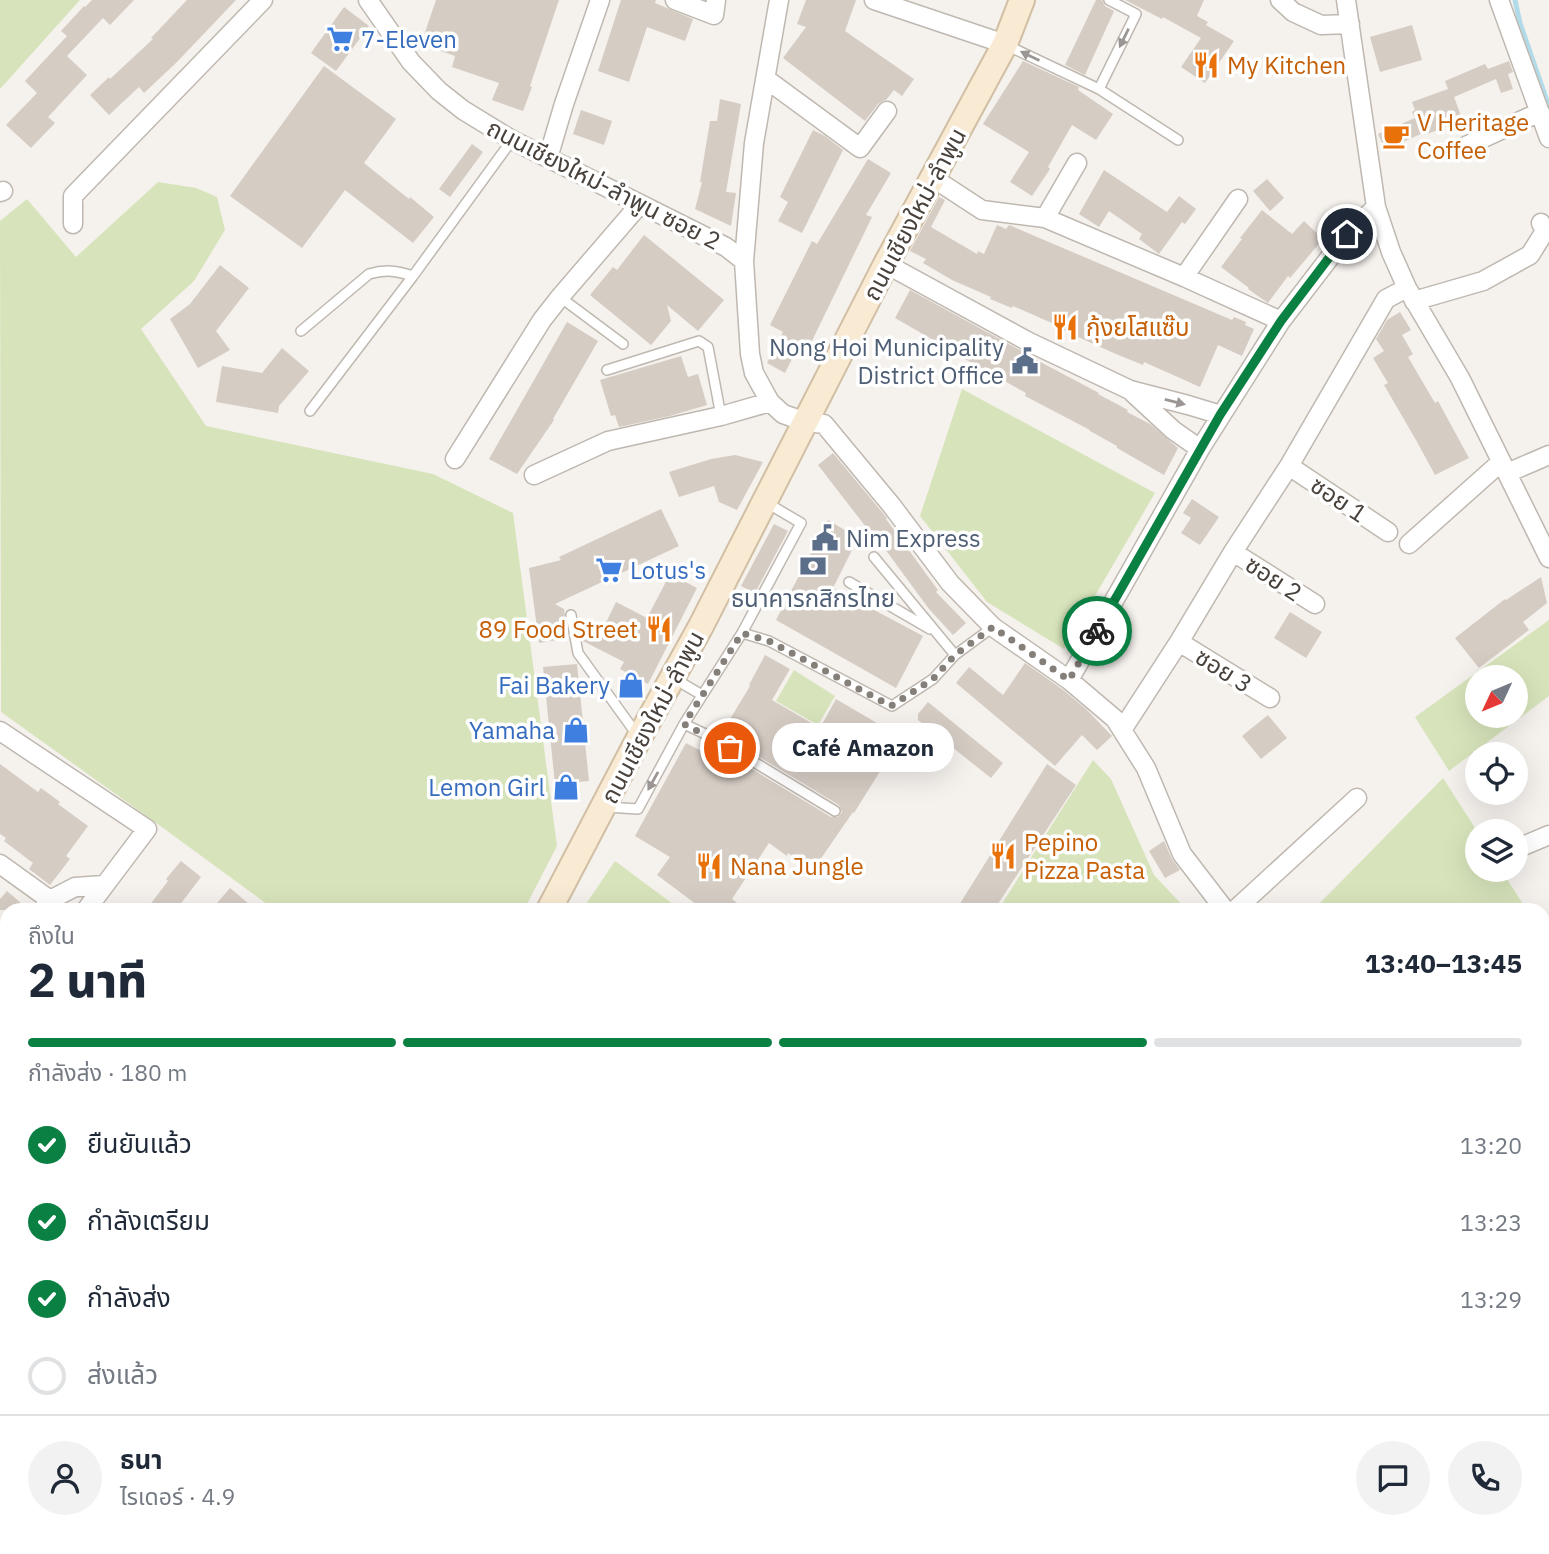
<!DOCTYPE html>
<html lang="th">
<meta charset="utf-8">
<style>
body{margin:0;font-family:"IBM Plex Sans","Noto Sans Thai",sans-serif;background:#f2f2f3;color:#1f2937;height:100vh;display:flex;flex-direction:column;font-size:26px;white-space:nowrap}
*{box-sizing:border-box;margin:0}
p{font-size:23px;color:#747a83}
.icon{flex:none;width:38px;height:38px;fill:none;stroke:currentColor;stroke-width:2;stroke-linecap:round;stroke-linejoin:round}
.map{position:relative;flex:1;overflow:hidden}
.sheet{position:absolute;left:0px;top:903px;width:1550px;height:651px;display:flex;flex-direction:column;background:#fff;border-radius:21px 21px 0 0;box-shadow:0 7px 28px #0002}
.sheet>*{flex:none}
.needle{width:46px;rotate:226deg}
.fabs{position:absolute;left:1465px;top:665px;display:grid;gap:14px}
.fabs a{display:grid;place-items:center;width:63px;height:63px;border-radius:50%;background:#fff;box-shadow:0 7px 28px #0002;font-size:35px}
.pin{position:absolute;display:grid;place-items:center;width:60px;height:60px;color:#fff;margin:-30px;border:4px solid #fff;border-radius:50%;box-shadow:0 2px 7px #0007}
.courier{position:absolute;display:grid;place-items:center;width:70px;height:70px;margin:-35px;border:5px solid #0b8043;border-radius:50%;background:#fff;color:#222;box-shadow:0 2px 9px #0007}
.bubble{position:absolute;height:49px;border-radius:24px;background:#fff;box-shadow:0 7px 28px #0002;font-size:23px;font-weight:800;line-height:49px;text-align:center}
.overview em{font-style:normal;font-weight:800}
.overview div{display:flex;flex-direction:column-reverse}
.overview{display:flex;align-items:center;justify-content:space-between;height:119px;padding:0 28px}
h1{font-size:46px;font-weight:800;line-height:52px}
.bar{display:grid;grid-template-columns:repeat(4,1fr);gap:10px 7px;align-content:center;height:84px;padding:0 28px}
.bar i{height:9px;border-radius:5px;background:#e0e1e3}
.bar .current{background:#0b8043}
.bar p{grid-column:span 4}
.line{display:flex;align-items:center;gap:18px;padding:0 28px;border-top:2px solid #e0e1e3}
.line div{flex:1}
.round{display:grid;place-items:center;flex:none;width:74px;height:74px;border-radius:37px;background:#f2f2f3}
ol{padding:0 28px;list-style:none}
li{display:flex;align-items:center;gap:21px;height:77px}
li p{margin-inline-start:auto}
li .icon{padding:7px;border-radius:50%;background:#0b8043;color:#fff;stroke-width:4}
li:last-child{color:#747a83}
li i{width:38px;height:38px;border:4px solid #e0e1e3;border-radius:50%}
.map>svg:first-child{display:block}
.green{fill:#d7e4bb;fill-rule:evenodd}
.lines{fill:none;stroke-linecap:round;stroke-linejoin:round}
.stream{stroke:#b2dbe9;stroke-width:5}
.building{fill:#d5ccc4}
.lane-casing{stroke:#bfb8b0;stroke-width:12}
.street-casing{stroke:#bfb8b0;stroke-width:21}
.secondary-casing{stroke:#d1bfa4;stroke-width:28}
.lane{stroke:#fff;stroke-width:9}
.street{stroke:#fff;stroke-width:18}
.secondary{stroke:#f9ead3;stroke-width:24}
.oneway{fill:#9b9693}
.done{stroke:#857f79;stroke-width:7;stroke-dasharray:0 12.6}
.route{stroke:#0b8043;stroke-width:9}
.labels{text-anchor:middle;dominant-baseline:central;stroke-width:7;stroke-linejoin:round;paint-order:stroke}
.shop-label{font-size:24px;fill:#366cbe;stroke:#fff;text-anchor:end}
.food-label{font-size:24px;fill:#c56008;stroke:#fff;text-anchor:start}
.street-label{font-size:24px;fill:#49413b;stroke:#fff}
.service-label{font-size:24px;fill:#4e5e75;stroke:#fff;text-anchor:end}
</style>
<div class="map">
<svg width="1549" height="1554" viewBox="0 0 1549 1554">
<rect width="100%" height="100%" fill="#f5f1ed"/>
<path class="green" d="M0,0H80L0,89Z
M158,182L196,188L217,197L225,230L194,281L141,329L206,426L433,474L513,513L557,846L524,910H275L159,825L1,712L0,221L27,199L76,257Z
M962,389L1155,493L1064,649L987,602L920,516Z
M1549,620V696L1449,771L1415,717ZM1477,677H1516V716H1477Z
M794,670L835,696L818,725L776,701Z
M1093,760L1111,779L1154,875L1187,910H998Z
M1443,778L1477,831V870H1501L1527,910H1313Z
M615,861L681,910H582Z"/>
<g class="lines">
<path class="stream" d="M1515,0L1520,23L1549,107"/>
</g>
<path class="building" d="M92,0H134L110,25L103,18L67,56L87,75L48,117L55,123L31,148L6,125L37,93L25,81L67,36L61,31L84,6L85,7Z
M187,0H236L177,62L144,93L139,87L109,115L90,95L109,77L110,79L153,39L151,38Z
M436,0H559L530,86L532,87L523,111L492,100L499,83L452,67L455,56L421,44Z
M621,0H656L655,3L693,19L685,41L647,27L629,82L598,71Z
M806,0H856L845,31L914,79L902,96L894,90L886,100L878,104L865,121L783,58L806,27L797,24Z
M1096,0H1102L1105,6L1114,11L1085,75L1065,65Z
M1125,0H1204L1197,16L1208,22L1206,25L1234,41L1205,83L1181,67L1201,38L1163,17L1162,19Z
M344,7L369,26L336,71L311,53Z
M1412,25L1422,60L1380,72L1370,37Z
M1023,61L1079,87L1078,90L1113,114L1096,140L1072,125L1048,167L1050,169L1032,196L1010,182L1029,152L983,124Z
M1509,61L1513,72L1508,74L1513,89L1501,93L1496,79L1454,97L1463,121L1424,135L1423,133L1385,150L1378,134L1415,118L1412,112L1415,110L1412,102L1448,89L1445,81L1485,64L1488,69Z
M324,66L396,119L364,163L409,199L410,197L434,217L413,243L345,190L302,248L230,196Z
M720,99L741,104L726,192L736,193L731,226L695,209L702,182H700L710,121H717Z
M581,110L612,121L604,145L573,134Z
M813,130L825,136L843,150L802,233L778,221L788,202L780,197Z
M472,144L483,152L450,197L439,189Z
M868,159L891,173L866,215L872,217L810,345L801,341L785,373L767,363L783,332L770,325L812,241L817,244Z
M1104,170L1167,212L1179,196L1196,209L1185,224L1182,222L1159,254L1139,239L1142,234L1109,211L1099,227L1079,214Z
M1267,179L1284,198L1270,211L1253,191Z
M939,197L945,200L931,227L977,254L978,251L984,254L997,225L1006,229L1009,225L1232,320L1234,317L1246,322L1245,325L1254,329L1242,356L1218,345L1200,387L1144,362L1143,365L1116,354L1060,329L1061,327L1013,306L1012,308L990,299L991,297L952,280L923,263L926,259L910,251Z
M1262,210L1292,234L1304,221L1323,239L1290,278L1288,276L1268,303L1248,289L1249,288L1221,267L1242,239L1240,238Z
M644,235L724,300L698,331L667,305L671,321L651,345L590,295L613,267L617,270Z
M220,265L249,288L216,331L230,350L198,368L170,319L190,304Z
M910,290L1031,356V357L1099,393L1098,394L1128,410L1127,412L1150,424L1178,448L1164,475L1117,448V446L1090,431V430L1025,396L1026,393L934,342L935,341L895,318Z
M1400,312L1411,330L1402,335L1413,354L1408,357L1435,403L1438,401L1469,458L1435,475L1416,440L1384,385L1388,383L1373,358L1384,351L1376,339L1387,320Z
M567,322L598,341L553,419L554,420L517,474L489,459Z
M282,348L309,371L279,406L278,413L216,402L222,366L262,373Z
M681,356L688,377L698,374L707,405L670,416L619,427L615,415L611,416L600,380Z
M833,453L887,518L886,519L938,590L936,592L966,623L953,635L929,609L871,530L869,531L818,465Z
M735,455L763,462L737,510L719,502L714,486L679,497L669,472L711,459Z
M1192,499L1219,517L1200,545L1181,533L1191,518L1183,513Z
M661,509L679,546L555,604L564,609L567,632L563,639L539,643L529,568L561,560L559,557Z
M828,520L858,538L833,588L923,636L896,688L776,620Z
M774,524L788,531L755,593L741,586Z
M670,574L697,588L648,684L620,669L624,662L583,641L581,632L587,621L603,629L616,602L647,618Z
M1541,577L1547,603L1523,622L1529,630L1479,668L1455,638L1505,599L1506,600Z
M1290,612L1322,632L1306,658L1274,638Z
M765,655L790,669L772,700L820,728L836,699L899,736L882,764L884,765L854,813L853,812L813,870L788,853L787,856L769,843L732,899L746,910H704L657,875L670,857L635,836L686,743L709,755L714,746L831,817H838L842,812L839,805L721,734L750,686L749,685Z
M1025,663L1062,689L1086,709L1112,736L1097,750L1082,735L1055,766L956,683L969,667L1003,695Z
M577,664L589,781L555,784L543,667Z
M928,702L1003,763L991,778L918,720V714Z
M1268,715L1287,738L1261,759L1242,736Z
M0,764L38,792L41,788L60,802L58,804L88,826L66,856L70,859L50,885L29,869L33,863L4,841L6,838L0,834Z
M1047,764L1076,785L994,910H956Z
M1164,841L1172,859L1180,870L1165,878L1149,851Z
M181,861L201,877L176,910H146L168,881L166,879Z
M230,888L256,910H211Z
M7,891L29,910H0V899Z"/>
<g class="lines">
<g class="lane-casing">
<path id="lane" d="M1006,45L1099,89L1178,140
M1099,89L1136,14L1109,0
M560,297L623,344
M301,331L369,274C386,269 397,271 413,276
M607,370L699,341L708,347L721,416
M310,411L413,276L512,140
M874,557L955,655
M849,582L930,629
M571,615L578,653L638,736
M742,633L769,641L892,706L933,679L955,655L993,627
M673,678L702,695
M684,724L716,739L835,811
M607,807L638,809L684,724L742,633L801,523L767,503
M1544,1190V1189
M484,1554L487,1547"/>
</g>
<g class="street-casing">
<path id="street" d="M368,0L411,62L439,91L463,110L512,140L726,247L744,261L750,354L754,373L770,402L783,414L806,422L824,424L892,506L950,583L993,627L1069,680L1115,719L1146,768L1182,854L1225,910
M675,0L714,15L716,0
M874,0L1005,44
M1280,0L1293,12L1321,25L1350,24
M1346,0L1376,207L1391,252L1407,288L1460,378L1549,558
M1499,0L1549,138
M766,79L860,148L887,111
M1455,151L1540,112
M548,158L564,104L600,0
M933,178L982,210L1045,218L1184,277L1281,321
M0,192L3,191
M1045,218L1077,163
M73,224V196L263,0
M744,261L754,143L779,0
M886,264L1029,342L1130,390L1188,405L1221,415
M1184,277L1238,199
M1414,301L1483,281L1530,255L1545,231L1541,223
M1133,393L1173,430L1200,449
M455,459L542,320L560,297L640,204
M1289,466L1388,532
M1507,473L1549,455
M534,475L608,441L721,416L770,402
M1409,544L1501,462
M1233,552L1315,604
M1179,642L1270,698
M1069,680L1200,449L1281,321L1347,235L1376,207
M1122,730L1179,642L1233,552L1289,466L1386,299L1407,288
M0,731L147,829L86,910
M1523,846L1549,835
M0,864L50,900
M42,910L50,900L75,887L104,885
M1235,910L1357,798
M0,968L7,958
M1544,1006L1549,1003
M0,1023L7,1014
M0,1130L7,1135
M0,1177L7,1168
M1544,1286L1549,1298
M1544,1370L1549,1367
M630,1547V1554
M837,1547V1554
M1219,1547L1221,1554
M377,1554L378,1547
M1097,1554L1115,1547
M1518,1554L1537,1547"/>
</g>
<g class="secondary-casing">
<path id="secondary" d="M549,910L639,738L701,626L886,264L1005,44L1022,0
M204,1554L207,1547"/>
</g>
<use href="#lane" class="lane"/>
<use href="#street" class="street"/>
<use href="#secondary" class="secondary"/>
</g>
<defs><path id="oneway-solid" d="M-6-.8H1V-3.2L6.5 0L1 3.2V.8H-6Z" transform="scale(1.75)"/></defs>
<g class="oneway">
<use href="#oneway-solid" transform="translate(1124 38) rotate(116)"/>
<use href="#oneway-solid" transform="translate(1030 56) rotate(-154)"/>
<use href="#oneway-solid" transform="translate(1175 402) rotate(14)"/>
<use href="#oneway-solid" transform="translate(653 781) rotate(119)"/>
</g>
<g class="lines">
<path class="done" d="M730,748L684,724L742,633L769,641L891,706L933,679L956,654L993,627L1069,680L1097,631"/>
<path class="route" d="M1097,631L1220,415L1281,321L1347,234"/>
</g>
<defs>
<g id="supermarket-bare" transform="scale(2.1)"><path d="M-6-5.5h2.5l.6 2H6L4.5 2H-2.5L-4.4-4H-6ZM-1.5 3.2a1.3 1.3 0 1 0 .1 0ZM3 3.2a1.3 1.3 0 1 0 .1 0Z" fill="#3f7fe0" stroke="#fff" stroke-width="2.5" paint-order="stroke"/></g>
<g id="restaurant-bare" transform="scale(2.1)"><path d="M-5-6h1v4h1v-4h1v4h1v-4h1v5L-1.5 .5V6h-2V.5L-5-1ZM5-6V6H3V1.5H1.5Q1.5-4 5-6Z" fill="#e8710a" stroke="#fff" stroke-width="2.5" paint-order="stroke"/></g>
<g id="cafe-bare" transform="scale(2.1)"><path d="M-5.5-4.5H6V0H3Q3 3.5 0 3.5H-2.5Q-5.5 3.5-5.5 0ZM3-3.2v2h1.7v-2ZM-6 4.5H4V6H-6Z" fill="#e8710a" stroke="#fff" stroke-width="2.5" paint-order="stroke"/></g>
<g id="civic-bare" transform="scale(2.1)"><path d="M-.6-6.5H3V-4.5H.6V-3L4-1V1h2V6H-6V1h2V-1L-.6-3ZM-1.2 2.5V6h2.4V2.5Z" fill="#5c6f8a" stroke="#fff" stroke-width="2.5" paint-order="stroke"/></g>
<g id="bank-bare" transform="scale(2.1)"><path d="M-6-4H6V4H-6ZM0-2.3a2.3 2.3 0 1 0 0 4.6a2.3 2.3 0 1 0 0-4.6Z" fill="#5c6f8a" stroke="#fff" stroke-width="2.5" paint-order="stroke"/></g>
<g id="shop-bare" transform="scale(2.1)"><path d="M-5-2.5h2.3a2.7 3.5 0 0 1 5.4 0H5L5.5 6h-11ZM-1.5-2.5h3a1.5 2.3 0 0 0-3 0Z" fill="#3f7fe0" stroke="#fff" stroke-width="2.5" paint-order="stroke"/></g>
</defs>
<g fill-rule="evenodd">
<use href="#supermarket-bare" x="340" y="39"/>
<use href="#restaurant-bare" x="1206" y="65"/>
<use href="#cafe-bare" x="1396" y="136"/>
<use href="#restaurant-bare" x="1065" y="327"/>
<use href="#civic-bare" x="1025" y="361"/>
<use href="#civic-bare" x="825" y="538"/>
<use href="#bank-bare" x="813" y="566"/>
<use href="#supermarket-bare" x="609" y="570"/>
<use href="#restaurant-bare" x="659" y="629"/>
<use href="#shop-bare" x="631" y="685"/>
<use href="#shop-bare" x="576" y="730"/>
<use href="#shop-bare" x="566" y="787"/>
<use href="#restaurant-bare" x="1003" y="856"/>
<use href="#restaurant-bare" x="709" y="866"/>
</g>
<g class="labels">
<g class="shop-label">
<text x="361" y="39" text-anchor="start">7-Eleven</text>
<text x="630" y="570" text-anchor="start">Lotus's</text>
<text x="610" y="685">Fai Bakery</text>
<text x="555" y="730">Yamaha</text>
<text x="545" y="787">Lemon Girl</text>
</g>
<g class="food-label">
<text x="1227" y="65">My Kitchen</text>
<text x="1417" y="122">V Heritage<tspan x="1417" dy="28">Coffee</tspan></text>
<text x="1086" y="327">กุ้งยโสแซ๊บ</text>
<text x="638" y="629" text-anchor="end">89 Food Street</text>
<text x="1024" y="842">Pepino<tspan x="1024" dy="28">Pizza Pasta</tspan></text>
<text x="730" y="866">Nana Jungle</text>
</g>
<g class="street-label">
<text transform="translate(604 184) rotate(27)">ถนนเชียงใหม่-ลำพูน ซอย 2</text>
<text transform="translate(914 214) rotate(-62)">ถนนเชียงใหม่-ลำพูน</text>
<text transform="translate(1339 499) rotate(34)">ซอย 1</text>
<text transform="translate(1274 578) rotate(33)">ซอย 2</text>
<text transform="translate(1224 670) rotate(32)">ซอย 3</text>
<text transform="translate(652 717) rotate(-62)">ถนนเชียงใหม่-ลำพูน</text>
</g>
<g class="service-label">
<text x="1004" y="347">Nong Hoi Municipality<tspan x="1004" dy="28">District Office</tspan></text>
<text x="846" y="538" text-anchor="start">Nim Express</text>
<text x="813" y="598" text-anchor="middle">ธนาคารกสิกรไทย</text>
</g>
</g>
</svg>
<div class="fabs">
<a><svg class="needle" viewBox="-14 -14 28 28"><path d="M0-13l5 13h-10z" fill="#e53935"/><path d="M0 13l5-13h-10z" fill="#747a83"/></svg></a>
<a><svg class="icon" aria-label="locate" viewBox="0 0 24 24"><circle cx="12" cy="12" r="6"/><path d="M12 2v4M12 18v4M2 12h4M18 12h4"/></svg></a>
<a><svg class="icon" aria-label="layers" viewBox="0 0 24 24"><path d="M12 4l9 5-9 5-9-5zM3 14l9 5 9-5"/></svg></a>
</div>
<div class="pin" style="left:730px;top:748px;background:#ea580c"><svg class="icon" aria-label="bag" viewBox="0 0 24 24"><path d="M5 8h14l-1 12H6zM9 8a3 3 0 0 1 6 0"/></svg></div>
<div class="pin" style="left:1347px;top:234px;background:#1f2937"><svg class="icon" aria-label="home" viewBox="0 0 24 24"><path d="M3 11l9-7 9 7M6 9v11h12V9"/></svg></div>
<div class="courier" style="left:1097px;top:631px"><svg class="icon" aria-label="bike" viewBox="0 0 24 24"><circle cx="6" cy="16" r="4"/><circle cx="18" cy="16" r="4"/><path d="M6 16l4-8h5l3 8M10 8l3 8H6M13 5h3"/></svg></div>
<div class="bubble" style="left:772px;top:723px;width:182px">Café Amazon</div>
<section class="sheet">
<div class="overview"><div><h1>2 นาที</h1><p>ถึงใน</p></div><em>13:40–13:45</em></div>
<div class="bar"><i class="current"></i><i class="current"></i><i class="current"></i><i></i><p>กำลังส่ง · 180 m</p></div>
<ol>
<li><svg class="icon" aria-label="check" viewBox="0 0 24 24"><path d="M5 12l5 5 9-10"/></svg>ยืนยันแล้ว<p>13:20</p></li>
<li><svg class="icon" aria-label="check" viewBox="0 0 24 24"><path d="M5 12l5 5 9-10"/></svg>กำลังเตรียม<p>13:23</p></li>
<li><svg class="icon" aria-label="check" viewBox="0 0 24 24"><path d="M5 12l5 5 9-10"/></svg>กำลังส่ง<p>13:29</p></li>
<li><i></i>ส่งแล้ว</li>
</ol>
<div class="line" style="height:126px"><a class="round"><svg class="icon" aria-label="person" viewBox="0 0 24 24"><circle cx="12" cy="8" r="4"/><path d="M4 21q1-7 8-7t8 7"/></svg></a><div><b>ธนา</b><p>ไรเดอร์ · 4.9</p></div><a class="round"><svg class="icon" aria-label="chat" viewBox="0 0 24 24"><path d="M4 5h16v11H9l-5 4z"/></svg></a><a class="round"><svg class="icon" aria-label="phone" viewBox="0 0 24 24"><path d="M5 4h4l2 5-3 2q2 4 5 5l2-3 5 2v4C11 20 4 13 5 4z"/></svg></a></div>
</section>
</div>
